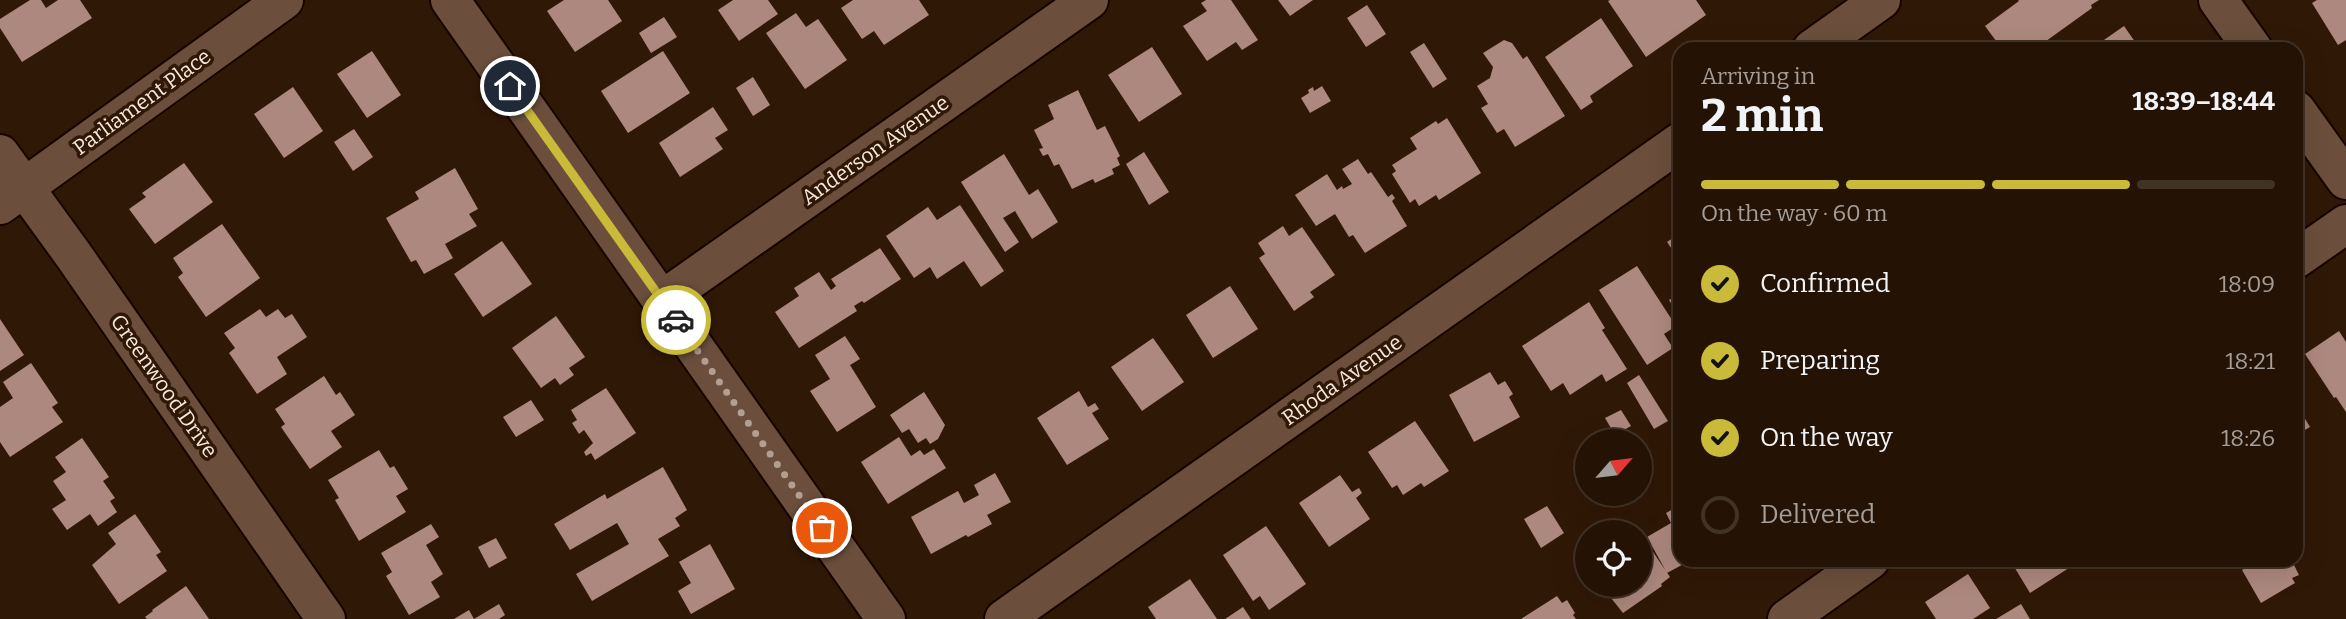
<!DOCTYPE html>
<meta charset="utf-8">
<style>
body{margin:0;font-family:Bitter,serif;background:#2c1b0e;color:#f1f3f6;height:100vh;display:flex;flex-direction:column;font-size:26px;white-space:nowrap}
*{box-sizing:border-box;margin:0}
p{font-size:23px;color:#a39e9a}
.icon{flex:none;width:38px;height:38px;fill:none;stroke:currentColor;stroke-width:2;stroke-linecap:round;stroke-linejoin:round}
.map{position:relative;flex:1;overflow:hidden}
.details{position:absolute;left:1673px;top:42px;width:630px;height:525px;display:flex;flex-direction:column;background:#241204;border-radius:21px;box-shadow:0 7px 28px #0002,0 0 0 2px #413226}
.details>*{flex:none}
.needle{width:46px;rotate:62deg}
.buttons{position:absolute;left:1575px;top:429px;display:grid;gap:14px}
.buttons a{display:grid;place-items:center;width:77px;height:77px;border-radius:50%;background:#241204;box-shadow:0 7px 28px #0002,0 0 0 2px #413226;font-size:35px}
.pin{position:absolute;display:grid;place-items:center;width:60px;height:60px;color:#fff;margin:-30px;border:4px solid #fff;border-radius:50%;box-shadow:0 2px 7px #0007}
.courier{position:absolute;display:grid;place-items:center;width:70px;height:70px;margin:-35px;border:5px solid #caba3a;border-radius:50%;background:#fff;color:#222;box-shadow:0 2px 9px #0007}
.head em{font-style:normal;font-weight:700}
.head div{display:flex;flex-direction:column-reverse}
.head{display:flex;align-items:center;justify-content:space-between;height:119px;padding:0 28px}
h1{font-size:46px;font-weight:700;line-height:52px}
.bar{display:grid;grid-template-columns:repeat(4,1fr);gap:10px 7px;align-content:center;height:84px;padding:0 28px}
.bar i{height:9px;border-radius:5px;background:#413226}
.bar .current{background:#caba3a}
.bar p{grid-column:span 4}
ol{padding:0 28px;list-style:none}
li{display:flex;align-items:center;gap:21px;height:77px}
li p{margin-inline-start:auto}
li .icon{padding:7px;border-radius:50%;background:#caba3a;color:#111;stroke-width:4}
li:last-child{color:#a39e9a}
li i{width:38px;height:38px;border:4px solid #413226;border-radius:50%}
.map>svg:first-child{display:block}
.building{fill:#ad887e}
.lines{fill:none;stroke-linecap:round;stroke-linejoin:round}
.street-casing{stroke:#170300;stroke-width:42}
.street{stroke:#6b4f3c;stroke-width:38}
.done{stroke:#b39f92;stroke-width:7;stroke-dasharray:0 12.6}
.route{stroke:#caba3a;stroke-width:9}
.labels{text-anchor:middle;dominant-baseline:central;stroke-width:7;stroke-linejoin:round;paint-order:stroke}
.street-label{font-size:21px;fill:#f9e8dd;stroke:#301806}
</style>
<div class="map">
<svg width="2346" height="619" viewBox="0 0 2346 619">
<rect width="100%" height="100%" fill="#301806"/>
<path class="building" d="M30,0H41L46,8L58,0H80L92,18L22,62L0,28V19Z
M564,0H608L622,21L575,52L547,11Z
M733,0H768L778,14L739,41L718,10Z
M853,0H919L929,15L884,45L874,31L862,39L841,8Z
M1206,0H1231L1258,40L1242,50L1236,42L1207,61L1183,26L1207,11L1201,3Z
M1278,0H1313L1290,16Z
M1610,0H1696L1706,15L1646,57L1608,1Z
M2018,0H2099L2091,5L2092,8L2035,49H2002L1985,26L2019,1Z
M2317,0H2346V40L2338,45L2312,3Z
M1367,5L1386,34L1366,47L1347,18Z
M796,13L806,27L818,19L847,60L805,89L766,33Z
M664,17L677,37L651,53L639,33Z
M1601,18L1633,66L1590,96L1593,102L1581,110L1545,57Z
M2124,26L2140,49H2091Z
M1504,40L1512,43L1523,59L1527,56L1565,116L1515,147L1504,129L1497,133L1481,108L1488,104L1477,86L1490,78L1493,67L1483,53Z
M1424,43L1447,79L1433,88L1410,52Z
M1152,47L1182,94L1139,122L1108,75Z
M372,51L401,95L367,118L337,74Z
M663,51L690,93L628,133L601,91Z
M753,77L770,105L753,116L736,88Z
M1322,86L1331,101L1310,113L1301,98L1309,93L1308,90L1313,87L1314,91Z
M293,87L323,131L284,158L254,114Z
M1078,90L1097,130L1105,126L1120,156L1117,158L1120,165L1112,169L1114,174L1095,183L1093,179L1072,189L1059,164L1054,166L1048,154L1043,156L1039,149L1043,148L1034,130L1054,119L1048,105Z
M713,107L728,130L715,138L723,149L680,177L659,143Z
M1447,118L1481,173L1439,200L1436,195L1419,206L1415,199L1410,203L1392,174L1396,171L1392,165L1417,149L1410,138L1436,121L1438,124Z
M354,129L373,157L353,171L334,142Z
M1144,152L1169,192L1149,205L1126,164Z
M1004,154L1029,195L1038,189L1058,222L1032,239L1015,211L1003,218L1019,242L1005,252L961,182Z
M1358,159L1368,174L1371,172L1388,197L1392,194L1395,198L1392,201L1407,226L1365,253L1353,235L1349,237L1335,214L1316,226L1295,195L1327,174L1337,190L1342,186L1343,189L1352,184L1342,169Z
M184,163L213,202L155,244L129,209L146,197L142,193Z
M455,168L478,209L469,214L477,226L445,244L453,258L424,274L416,260L411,262L386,218L419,199L415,192Z
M960,205L1004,271L981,287L964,261L937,279L930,267L914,278L886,236L928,207L937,220Z
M222,224L260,278L206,317L178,277L183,273L173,258Z
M1283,226L1289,236L1302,227L1335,275L1310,292L1314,297L1294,311L1259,258L1265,254L1258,243Z
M1680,233V261L1667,242Z
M502,241L532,284L483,317L454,274Z
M880,248L901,279L864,303L862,301L854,306L857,311L799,348L775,312L799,296L794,288L819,272L831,290L836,286L831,279Z
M1637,266L1676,326L1664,334L1673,348L1647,365L1599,290Z
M1230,286L1258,329L1213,358L1186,315Z
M1680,294V318L1669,300Z
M1589,302L1605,328L1602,330L1627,369L1606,382L1602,374L1570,395L1563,383L1551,391L1522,346Z
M260,309L266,317L278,309L285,318L292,314L307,337L277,357L287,374L257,394L229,353L235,348L224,333Z
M556,316L585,357L569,368L574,375L560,385L555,378L541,388L512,348Z
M0,319L24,355L0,371Z
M2339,331L2346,342V412L2336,397L2334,398L2305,354Z
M845,336L860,359L850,365L876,407L837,432L810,391L830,379L815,355Z
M1153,338L1184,382L1142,411L1111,367Z
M31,363L58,403L52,407L63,422L10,457L0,442V407L13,398L3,382Z
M1490,372L1498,385L1505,381L1513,394L1509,397L1520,417L1474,442L1449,395Z
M1639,375L1668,421L1654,429L1627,383Z
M324,376L336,395L340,392L355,415L331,431L342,447L310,469L281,427L285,424L275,409Z
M606,388L636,433L595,460L591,453L586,456L584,452L593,443L584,430L579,434L572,423L577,420L571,410Z
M1079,391L1088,407L1095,403L1099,409L1092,413L1109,439L1067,465L1037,418Z
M924,392L945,425L938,439L930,444L926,438L918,443L909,429L902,433L890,415Z
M531,400L544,420L516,437L503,417Z
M2296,404L2310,427L2303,431L2301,428L2296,431Z
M1621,410L1631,426L1615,435L1605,418Z
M1415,421L1449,471L1424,487L1421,483L1403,495L1397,485L1392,488L1368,452Z
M899,437L911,456L920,450L924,455L934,449L946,468L888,504L861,462Z
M82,438L109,477L103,481L115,498L110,501L117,512L98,526L90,514L67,530L52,509L66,500L53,481L66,472L55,457Z
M379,450L390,468L394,466L408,489L396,496L406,512L359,541L335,500L339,498L328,480Z
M663,467L687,510L675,518L680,526L658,539L669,556L592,601L576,574L629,544L617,523L570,550L554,524L605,494L607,499Z
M995,473L1011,502L987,515L992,524L968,537L966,535L931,554L911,517L958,491L964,503L979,495L974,485Z
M1340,475L1352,492L1359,488L1362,493L1356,498L1370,519L1329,547L1299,503Z
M1680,505V560H1691L1667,573L1647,537L1671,523L1666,513Z
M1547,506L1564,533L1541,548L1524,519Z
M135,514L161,552L156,555L167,571L119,604L92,565L116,544L108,533Z
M431,524L439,537L426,545L443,574L431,582L440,597L409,615L386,576L392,572L381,553Z
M1266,526L1306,584L1269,610L1260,596L1253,601L1223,555Z
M496,538L507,558L489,568L478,547Z
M1645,540L1670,577L1661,584L1662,586L1623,613L1600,584H1640V544Z
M710,544L735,589L691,614L678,591L691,583L679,562Z
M2010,560H2068L2072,566L2030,593Z
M2259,560H2280L2283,566L2292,561L2299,575L2292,578L2295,583L2261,603L2242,570Z
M1968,574L1990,608L1973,619H1936L1925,602Z
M1190,579L1217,619H1156L1148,607Z
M186,586L209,619H147L145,617L153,611L152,610Z
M1557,596L1562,603L1567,600L1575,613L1573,615L1576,619H1521Z
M499,604L505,615L499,619H454L469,610L474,619Z
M2021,604L2030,619H1996Z
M1243,607L1251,619H1225Z"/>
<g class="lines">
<g class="street-casing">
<path id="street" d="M450,0L886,619
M2218,0L2253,49
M1812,49L1881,0
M2296,110L2346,180
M0,154L74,256L326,619
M0,205L284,0
M2296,259L2346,224
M662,300L1089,0
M1004,619L1680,142
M1787,619L1870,560"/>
</g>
<use href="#street" class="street"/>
</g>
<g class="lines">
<path class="done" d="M676,320L822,528"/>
<path class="route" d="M510,86L676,320"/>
</g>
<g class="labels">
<g class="street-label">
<text transform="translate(142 102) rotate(-36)">Parliament Place</text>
<text transform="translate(875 150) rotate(-35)">Anderson Avenue</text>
<text transform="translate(1342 380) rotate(-35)">Rhoda Avenue</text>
<text transform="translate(164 386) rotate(55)">Greenwood Drive</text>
</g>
</g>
</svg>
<div class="buttons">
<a><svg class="needle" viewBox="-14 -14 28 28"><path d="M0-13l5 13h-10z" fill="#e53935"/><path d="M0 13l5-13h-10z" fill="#a39e9a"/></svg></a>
<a><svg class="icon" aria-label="locate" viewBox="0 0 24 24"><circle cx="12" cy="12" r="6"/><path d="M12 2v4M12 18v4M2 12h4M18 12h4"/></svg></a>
</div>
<div class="pin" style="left:822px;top:528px;background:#ea580c"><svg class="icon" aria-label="bag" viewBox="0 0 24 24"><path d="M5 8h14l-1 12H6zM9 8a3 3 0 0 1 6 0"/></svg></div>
<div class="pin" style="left:510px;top:86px;background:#1f2937"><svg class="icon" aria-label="home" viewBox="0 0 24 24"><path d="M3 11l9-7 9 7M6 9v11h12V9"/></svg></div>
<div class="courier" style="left:676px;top:320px"><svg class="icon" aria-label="car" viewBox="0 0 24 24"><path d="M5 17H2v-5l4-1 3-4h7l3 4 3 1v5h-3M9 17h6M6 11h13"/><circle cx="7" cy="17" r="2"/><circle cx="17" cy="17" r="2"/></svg></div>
<section class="details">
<div class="head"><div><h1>2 min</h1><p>Arriving in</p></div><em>18:39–18:44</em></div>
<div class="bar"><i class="current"></i><i class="current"></i><i class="current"></i><i></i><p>On the way · 60 m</p></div>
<ol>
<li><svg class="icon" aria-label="check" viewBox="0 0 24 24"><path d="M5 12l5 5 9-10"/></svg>Confirmed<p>18:09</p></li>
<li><svg class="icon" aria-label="check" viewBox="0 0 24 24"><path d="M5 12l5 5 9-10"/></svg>Preparing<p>18:21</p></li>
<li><svg class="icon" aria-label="check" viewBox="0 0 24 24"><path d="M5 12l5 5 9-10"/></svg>On the way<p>18:26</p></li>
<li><i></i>Delivered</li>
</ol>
</section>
</div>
